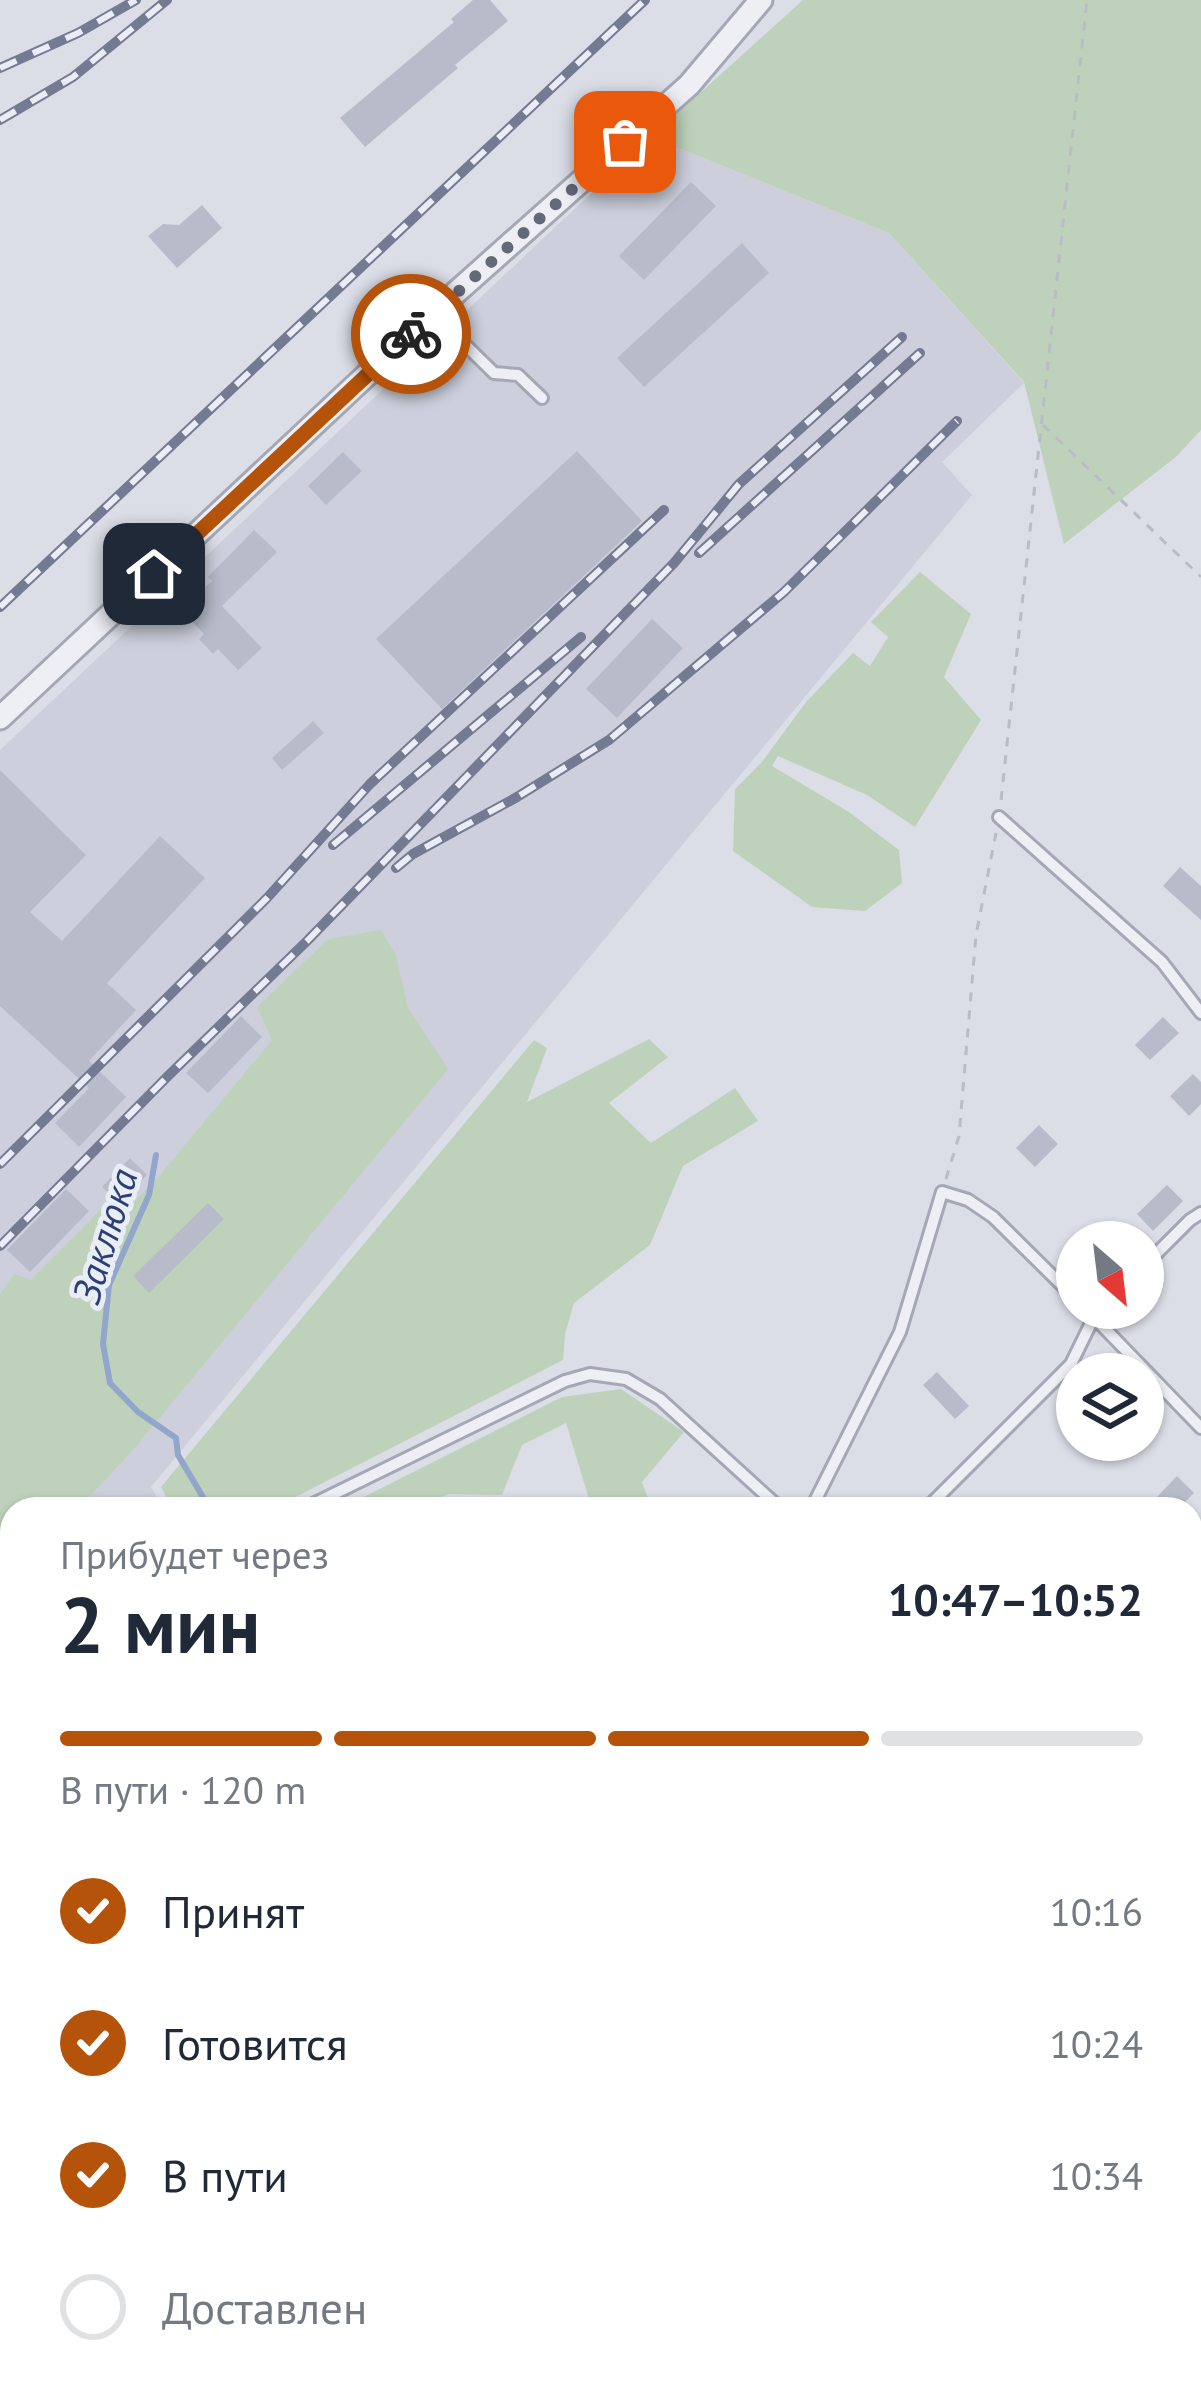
<!DOCTYPE html>
<html lang="ru">
<meta charset="utf-8">
<style>
body{margin:0;font-family:"PT Sans",sans-serif;background:#f6f6f7;color:#1f2937;height:100vh;display:flex;flex-direction:column;font-size:45px;white-space:nowrap}
*{box-sizing:border-box;margin:0}
p{font-size:39px;color:#747a83}
.icon{flex:none;width:66px;height:66px;fill:none;stroke:currentColor;stroke-width:2;stroke-linecap:round;stroke-linejoin:round}
.map{position:relative;flex:1;overflow:hidden}
.side{position:absolute;left:0px;top:1497px;width:1203px;height:903px;display:flex;flex-direction:column;background:#fff;border-radius:36px 36px 0 0;box-shadow:0 3px 9px #0004}
.side>*{flex:none}
.needle{width:78px;rotate:152deg}
.buttons{position:absolute;left:1056px;top:1221px;display:grid;gap:24px}
.buttons a{display:grid;place-items:center;width:108px;height:108px;border-radius:50%;background:#fff;box-shadow:0 3px 9px #0004;font-size:60px}
.pin{position:absolute;display:grid;place-items:center;width:102px;height:102px;color:#fff;margin:-51px;border-radius:24px;box-shadow:0 6px 18px #0006}
.courier{position:absolute;display:grid;place-items:center;width:120px;height:120px;margin:-60px;border:9px solid #b45309;border-radius:50%;background:#fff;color:#222;box-shadow:0 3px 15px #0007}
.headline em{font-style:normal;font-weight:800}
.headline div{display:flex;flex-direction:column-reverse}
.headline{display:flex;align-items:center;justify-content:space-between;height:204px;padding:0 60px}
h1{font-size:78px;font-weight:800;line-height:90px}
.bar{display:grid;grid-template-columns:repeat(4,1fr);gap:18px 12px;align-content:center;height:144px;padding:0 60px}
.bar i{height:15px;border-radius:9px;background:#e0e1e3}
.bar .on{background:#b45309}
.bar p{grid-column:span 4}
ol{padding:0 60px;list-style:none}
li{display:flex;align-items:center;gap:36px;height:132px}
li p{margin-inline-start:auto}
li .icon{padding:12px;border-radius:50%;background:#b45309;color:#fff;stroke-width:4}
li:last-child{color:#747a83}
li i{width:66px;height:66px;border:6px solid #e0e1e3;border-radius:50%}
.map>svg:first-child{display:block}
.built{fill:#cdd0dc}
.green{fill:#bed2bb}
.lines{fill:none;stroke-linecap:round;stroke-linejoin:round}
.stream{stroke:#92a5cb;stroke-width:6}
.building{fill:#b8bcca}
.lane-casing{stroke:#a4a8b4;stroke-width:16}
.street-casing{stroke:#a4a8b4;stroke-width:27}
.path{stroke:#b9bcc5;stroke-width:3;stroke-dasharray:9 9;stroke-linecap:butt}
.lane{stroke:#eeeff5;stroke-width:10}
.street{stroke:#eeeff5;stroke-width:21}
.rail-casing{stroke:#737a92;stroke-width:10}
.rail{stroke:#eaedf5;stroke-width:6;stroke-dasharray:18;stroke-linecap:butt}
.done{stroke:#646979;stroke-width:12;stroke-dasharray:0 21.6}
.route{stroke:#b45309;stroke-width:15}
.labels{text-anchor:middle;dominant-baseline:central;stroke-width:10;stroke-linejoin:round;paint-order:stroke}
.water-label{font-size:39px;font-style:italic;fill:#2b4175;stroke:#eaedf5}
</style>
<div class="map">
<svg width="1201" height="2399" viewBox="0 0 1201 2399">
<rect width="100%" height="100%" fill="#dbdee7"/>
<path class="built" d="M651,137L889,233L1024,383L942,462L972,495L151,1487L164,1509H12V1936L0,1943V750Z"/>
<path class="green" d="M803,0H1201V430L1177,456L1064,544L1024,382L889,233L651,137Z
M920,572L971,614L944,677L981,720L915,827L867,795L778,756L772,766L849,812L899,850L902,883L865,911L812,907L733,851L735,789L762,762L806,702L853,653L870,666L888,637L871,622Z
M381,930L396,955L408,1008L448,1069L134,1449L78,1509H12V1578L0,1591V1294L14,1274L31,1280L102,1208L121,1215L159,1176L272,1040L257,1007L328,939Z
M649,1039L668,1057L609,1103L651,1143L735,1088L758,1121L683,1166L650,1245L574,1303L565,1334L563,1360L272,1509H173L161,1487L534,1040L547,1048L527,1102Z
M621,1389L684,1432L642,1482L652,1509H592L566,1423L522,1445L502,1495L449,1494L434,1500L439,1509H340L562,1397Z"/>
<g class="lines">
<path class="stream" d="M156,1155L149,1195L109,1285L103,1344L110,1383L138,1412L176,1438L178,1455L210,1509
M455,2388L457,2399"/>
</g>
<path class="building" d="M473,0H490L508,21L455,65L458,68L365,147L340,118L454,22L451,19Z
M691,182L716,206L644,280L619,256Z
M202,205L222,228L177,268L148,236L163,224L179,225Z
M742,243L769,273L644,387L617,358Z
M577,451L642,521L442,709L376,639Z
M343,452L362,471L326,505L308,486Z
M254,530L277,552L222,606L262,648L238,670L218,649L213,654L199,639L204,634L181,610L212,581L208,577Z
M652,619L683,648L617,718L586,689Z
M313,721L324,733L282,770L272,758Z
M0,770L86,855L30,912L62,941L160,836L205,878L107,983L136,1010L89,1061L126,1097L79,1147L55,1123L89,1088L0,1006Z
M1180,867L1201,886V920L1163,886Z
M241,1016L262,1037L208,1093L186,1073Z
M1163,1017L1179,1033L1150,1060L1135,1045Z
M1193,1074L1201,1082V1104L1189,1116L1170,1096Z
M1039,1125L1058,1144L1035,1167L1016,1148Z
M130,1158L147,1175L119,1203L102,1187Z
M1167,1185L1183,1201L1153,1231L1137,1214Z
M66,1189L89,1211L30,1272L7,1250Z
M208,1203L224,1219L149,1293L133,1276Z
M937,1372L969,1406L955,1419L923,1385Z
M1177,1476L1194,1493L1178,1509H1161L1153,1501Z"/>
<g class="lines">
<g class="lane-casing">
<path id="lane" d="M433,313L494,373L518,375L542,398
M999,817L1162,962L1201,1013
M1143,1267L1190,1220L1201,1213
M1085,1308L1201,1428
M303,1509L565,1381L590,1374L626,1379L660,1399L781,1509
M811,1509L900,1332L942,1192L968,1200L993,1217L1077,1300
M926,1509L1071,1364L1094,1317L1103,1308
M0,1630L12,1616
M0,1733L12,1751
M1191,1832L1201,1843
M0,1882L3,1885L12,1884
M1191,2249L1201,2259
M0,2373L12,2362
M165,2388L176,2399
M926,2388L937,2399
M49,2399L61,2388
M308,2399L310,2388"/>
</g>
<g class="street-casing">
<path id="street" d="M0,718L433,313L689,85L761,0
M1191,2171L1201,2162
M565,2388L568,2399
M951,2399L963,2388"/>
</g>
<path class="path" d="M1043,425L1201,577
M1001,800L1087,0
M946,1179L959,1136L976,935L996,833
M460,1509L468,1506L479,1509
M0,1992L12,1973
M0,2093L12,2106"/>
<use href="#lane" class="lane"/>
<use href="#street" class="street"/>
<g class="rail-casing">
<path id="rail" d="M0,68L78,33L136,0
M0,120L73,77L167,0
M699,553L920,353
M0,607L645,0
M333,845L581,637
M396,868L413,854L517,797L609,740L784,592L957,421
M0,1164L267,898L370,784L664,510
M0,1246L169,1075L308,940L674,563L739,484L902,337"/>
</g>
<use href="#rail" class="rail"/>
</g>
<g class="lines">
<path class="done" d="M411,334L625,142"/>
<path class="route" d="M154,574L411,334"/>
</g>
<g class="labels">
<g class="water-label">
<text transform="translate(104 1236) rotate(-73)">Заклюка</text>
</g>
</g>
</svg>
<div class="buttons">
<a><svg class="needle" viewBox="-14 -14 28 28"><path d="M0-13l5 13h-10z" fill="#e53935"/><path d="M0 13l5-13h-10z" fill="#747a83"/></svg></a>
<a><svg class="icon" aria-label="layers" viewBox="0 0 24 24"><path d="M12 4l9 5-9 5-9-5zM3 14l9 5 9-5"/></svg></a>
</div>
<div class="pin" style="left:625px;top:142px;background:#ea580c"><svg class="icon" aria-label="bag" viewBox="0 0 24 24"><path d="M5 8h14l-1 12H6zM9 8a3 3 0 0 1 6 0"/></svg></div>
<div class="pin" style="left:154px;top:574px;background:#1f2937"><svg class="icon" aria-label="home" viewBox="0 0 24 24"><path d="M3 11l9-7 9 7M6 9v11h12V9"/></svg></div>
<div class="courier" style="left:411px;top:334px"><svg class="icon" aria-label="bike" viewBox="0 0 24 24"><circle cx="6" cy="16" r="4"/><circle cx="18" cy="16" r="4"/><path d="M6 16l4-8h5l3 8M10 8l3 8H6M13 5h3"/></svg></div>
<section class="side">
<div class="headline"><div><h1>2 мин</h1><p>Прибудет через</p></div><em>10:47–10:52</em></div>
<div class="bar"><i class="on"></i><i class="on"></i><i class="on"></i><i></i><p>В пути · 120 m</p></div>
<ol>
<li><svg class="icon" aria-label="check" viewBox="0 0 24 24"><path d="M5 12l5 5 9-10"/></svg>Принят<p>10:16</p></li>
<li><svg class="icon" aria-label="check" viewBox="0 0 24 24"><path d="M5 12l5 5 9-10"/></svg>Готовится<p>10:24</p></li>
<li><svg class="icon" aria-label="check" viewBox="0 0 24 24"><path d="M5 12l5 5 9-10"/></svg>В пути<p>10:34</p></li>
<li><i></i>Доставлен</li>
</ol>
</section>
</div>
